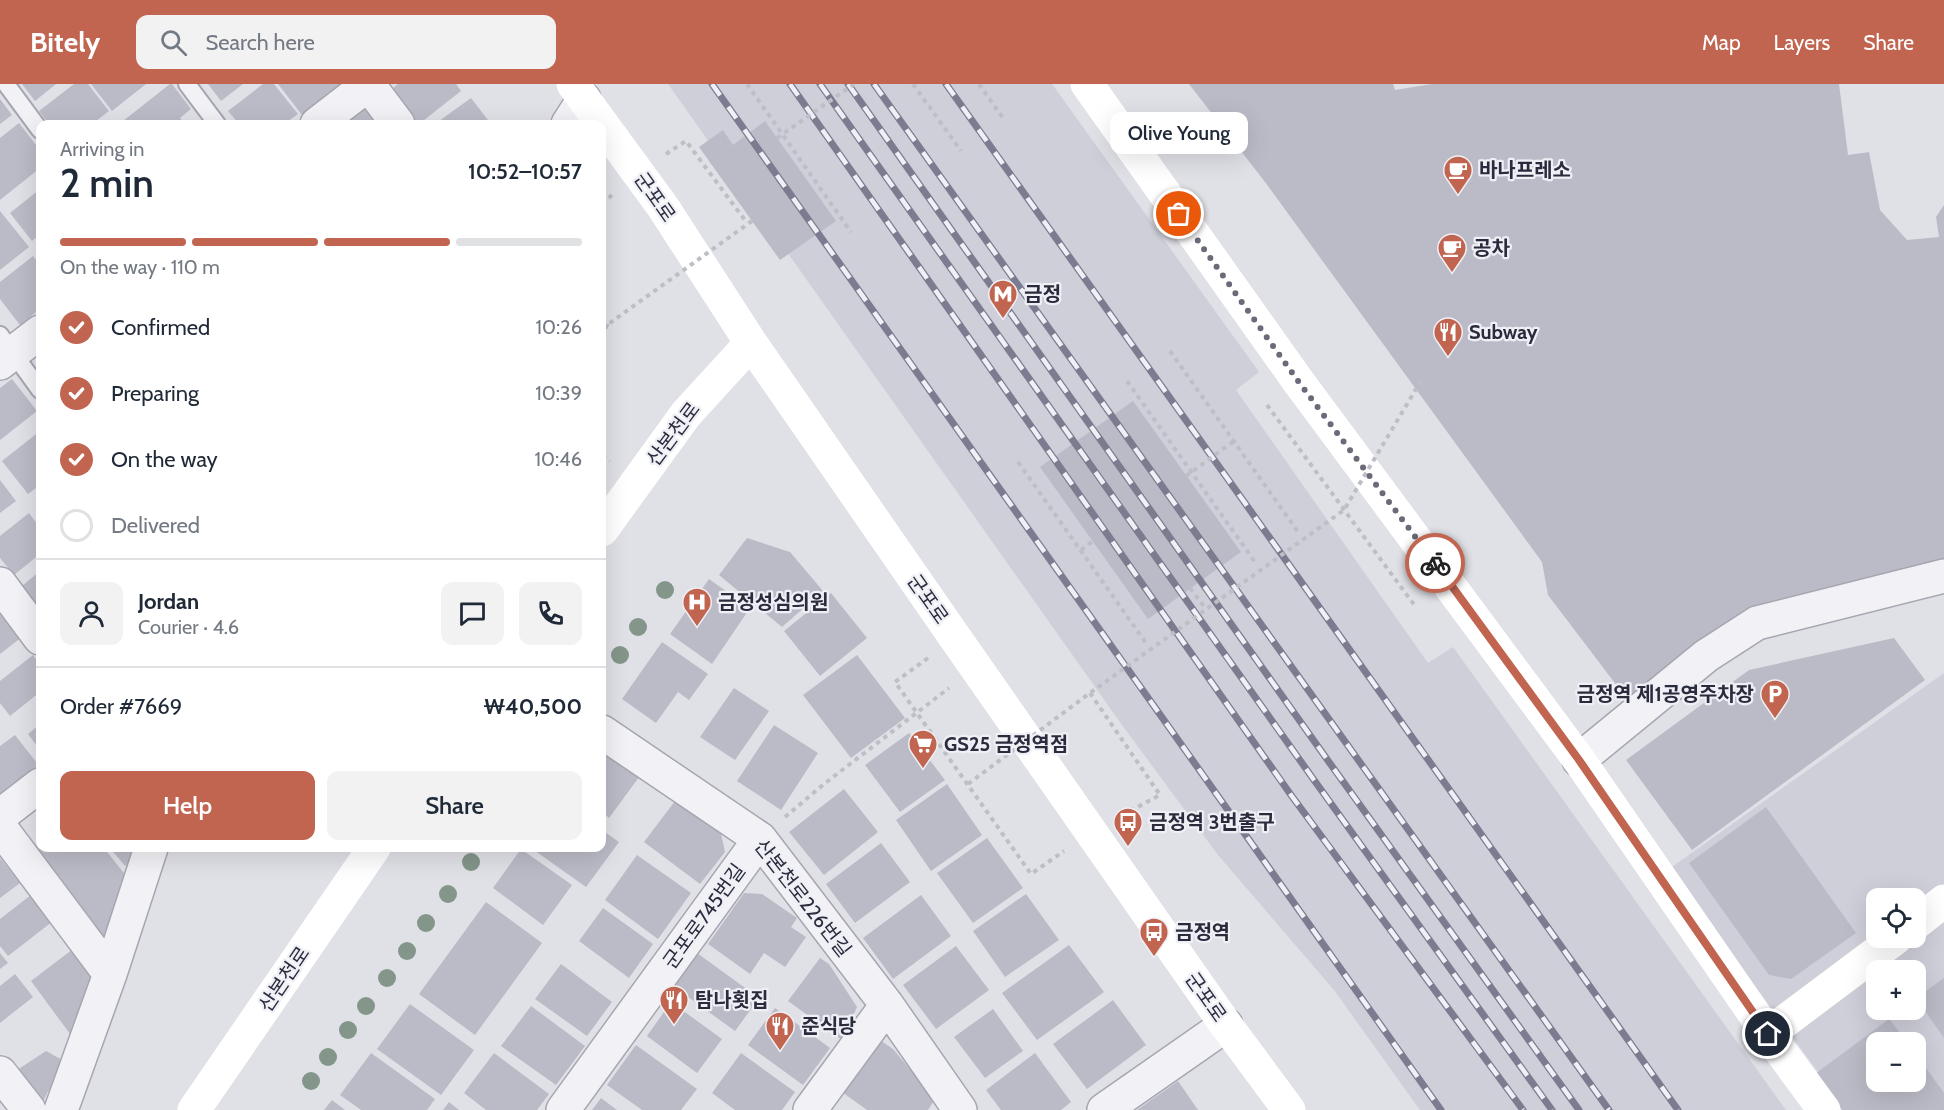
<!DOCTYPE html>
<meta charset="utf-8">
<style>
body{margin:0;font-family:Cabin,"Noto Sans KR",sans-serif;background:#f2f2f3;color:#1f2937;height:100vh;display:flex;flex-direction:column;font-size:22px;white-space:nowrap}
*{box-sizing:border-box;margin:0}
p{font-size:20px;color:#747a83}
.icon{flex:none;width:33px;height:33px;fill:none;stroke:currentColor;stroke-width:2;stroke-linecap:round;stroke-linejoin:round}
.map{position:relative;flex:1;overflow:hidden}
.side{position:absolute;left:36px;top:36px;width:570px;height:732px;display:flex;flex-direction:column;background:#fff;border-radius:12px;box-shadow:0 6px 24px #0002}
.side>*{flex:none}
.controls{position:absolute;left:1866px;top:804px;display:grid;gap:12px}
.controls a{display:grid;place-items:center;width:60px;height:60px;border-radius:12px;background:#fff;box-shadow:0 6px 24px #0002;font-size:30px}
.pin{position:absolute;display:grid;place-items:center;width:51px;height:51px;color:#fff;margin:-26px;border:3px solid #fff;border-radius:50%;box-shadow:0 2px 6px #0007}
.courier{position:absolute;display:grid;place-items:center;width:60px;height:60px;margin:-30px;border:4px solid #c16550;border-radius:50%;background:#fff;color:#222;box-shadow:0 2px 8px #0007}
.bubble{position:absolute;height:42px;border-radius:12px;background:#fff;box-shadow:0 6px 24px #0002;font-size:20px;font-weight:600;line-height:42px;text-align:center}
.summary em{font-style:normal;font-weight:600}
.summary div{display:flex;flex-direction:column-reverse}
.summary{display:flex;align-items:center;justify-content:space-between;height:102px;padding:0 24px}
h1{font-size:39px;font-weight:600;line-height:45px}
.bar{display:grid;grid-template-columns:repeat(4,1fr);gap:9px 6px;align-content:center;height:72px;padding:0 24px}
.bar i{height:8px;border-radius:4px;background:#e0e1e3}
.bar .selected{background:#c16550}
.bar p{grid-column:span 4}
.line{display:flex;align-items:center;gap:15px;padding:0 24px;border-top:2px solid #e0e1e3}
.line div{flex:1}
.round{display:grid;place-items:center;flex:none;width:63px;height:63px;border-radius:12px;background:#f2f2f3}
ol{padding:0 24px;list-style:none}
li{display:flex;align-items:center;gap:18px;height:66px}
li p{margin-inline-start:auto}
li .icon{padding:6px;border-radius:50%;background:#c16550;color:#fff;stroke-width:4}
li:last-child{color:#747a83}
li i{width:33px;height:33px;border:3px solid #e0e1e3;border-radius:50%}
.cta{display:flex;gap:12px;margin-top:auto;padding:12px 24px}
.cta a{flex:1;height:69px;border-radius:12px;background:#c16550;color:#fff;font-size:24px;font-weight:600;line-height:69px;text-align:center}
.cta a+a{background:#f2f2f3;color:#1f2937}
header{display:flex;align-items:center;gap:36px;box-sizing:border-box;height:84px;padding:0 30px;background:#c16550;color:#fff}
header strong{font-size:28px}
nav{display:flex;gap:33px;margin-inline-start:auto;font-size:21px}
.search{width:420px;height:54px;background:#f2f2f3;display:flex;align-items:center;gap:15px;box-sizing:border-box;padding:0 21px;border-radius:12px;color:#747a83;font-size:22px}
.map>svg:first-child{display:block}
.built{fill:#cecfd9;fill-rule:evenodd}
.building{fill:#bbbbc7}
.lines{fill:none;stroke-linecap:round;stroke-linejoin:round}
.lane-casing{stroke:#a6a6b1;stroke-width:20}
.street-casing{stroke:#a6a6b1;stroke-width:36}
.path{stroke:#bebec6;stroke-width:4;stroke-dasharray:4.5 4.5;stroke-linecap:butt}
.lane{stroke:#f2f2f6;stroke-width:16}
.street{stroke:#f2f2f6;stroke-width:33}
.secondary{stroke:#fff;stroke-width:33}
.rail-casing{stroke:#7b7c90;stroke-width:7}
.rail{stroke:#eff0f5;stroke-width:4.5;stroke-dasharray:14;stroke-linecap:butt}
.path-bridge{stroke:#bebec6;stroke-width:4;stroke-dasharray:4.5 4.5;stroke-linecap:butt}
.tree{fill:#84958a}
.done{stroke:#6a6a78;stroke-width:6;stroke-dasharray:0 10.8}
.route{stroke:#c16550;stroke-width:8}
.labels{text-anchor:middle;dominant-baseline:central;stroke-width:4.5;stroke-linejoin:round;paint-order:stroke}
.poi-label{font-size:20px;font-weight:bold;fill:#2a2b3d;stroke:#eff0f5;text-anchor:start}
.street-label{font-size:20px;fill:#2a2b3d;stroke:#eff0f5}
</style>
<header>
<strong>Bitely</strong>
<div class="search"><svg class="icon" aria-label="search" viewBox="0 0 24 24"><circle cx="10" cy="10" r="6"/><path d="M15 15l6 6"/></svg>Search here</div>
<nav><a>Map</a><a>Layers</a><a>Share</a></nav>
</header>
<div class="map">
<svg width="1944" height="1026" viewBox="0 0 1944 1026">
<rect width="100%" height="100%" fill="#e0e0e7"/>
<path class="built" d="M668,0H1052L1259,288L1236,306L1428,579L1453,563L1786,1026H1420L1334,906L1218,771L1122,641Z
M1944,589V1026H1846L1669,785ZM1876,814H1916V854H1876ZM1876,886H1916V926H1876ZM1876,958H1916V998H1876Z"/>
<path class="building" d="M22,0H56L35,17Z
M74,0H88L109,27L92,40H49L39,27Z
M91,0H146L112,27Z
M170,0H172L191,25L180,34L185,40H126L123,37Z
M208,0H243L221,17Z
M263,0H274L298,30L284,40H239L228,27Z
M278,0H342L302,31Z
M398,0H456L461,7L419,40H410L392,5Z
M1189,0H1393L1395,6L1432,0H1839L1848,71L1869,68L1880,126L1907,156L1939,153L1936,133L1944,121V479L1758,528L1630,619L1548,511L1542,478L1265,98Z
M471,14L491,40H435Z
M0,15L12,31L0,40Z
M367,19L382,40H338Z
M765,37L836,137L780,176L699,63L723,46L733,61Z
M19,39L40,66V84L0,116V54Z
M40,105V150L32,157L10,129Z
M0,127L29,163L0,186Z
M33,172L40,181V225L20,241L0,215V198Z
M12,295L37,327L0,356V304Z
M1133,317L1241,468L1148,535L1040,383Z
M40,347V401L28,410L2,377Z
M0,396L16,417L0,429Z
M29,429L40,444V470L14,491L0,474V452Z
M747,454L790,468L823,507L782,543L719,491Z
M40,487V526L22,502Z
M709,495L750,524L712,580L670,550Z
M831,509L867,554L820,592L784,547Z
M0,525L22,553L0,570Z
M1894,554L1925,596L1692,766L1626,676L1749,586Z
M662,558L708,590L689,616L678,608L656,639L622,615Z
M33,571L40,580V608L10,632L0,619V597Z
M857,571L905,634L851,674L803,611Z
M734,604L769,627L735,676L700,653Z
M40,640V666L28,650Z
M774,641L818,669L781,726L737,697Z
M909,649L945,696L900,728L865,681Z
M15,651L40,683L4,712L0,711V662Z
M602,659L642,689L609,734L602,728Z
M947,700L982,751L931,787L896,736Z
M844,705L878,748L824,791L789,748Z
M678,713L720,745L725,768L700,800L644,758Z
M1766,723L1856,849L1791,895L1769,891L1689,779Z
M602,746L619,758L586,803L531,764H602Z
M987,754L1023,804L973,839L937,789Z
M881,759L910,798L855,839L826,800Z
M40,764H104L127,793L104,856L33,769Z
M110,764H138L133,775L125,782Z
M521,765L572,801L543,841L493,804Z
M637,771L691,809L658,855L605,816Z
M0,774L20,799L0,814Z
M36,807L57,834L8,872L0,862V835Z
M744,809L762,810L797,834L791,843L806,853L785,883L764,869L750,890L708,860Z
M1026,810L1059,856L1005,893L973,847Z
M921,811L951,852L893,895L863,854Z
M486,818L542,859L475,951L419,910Z
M603,824L653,860L629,894L579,857Z
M1069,861L1104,908L1037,956L1002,909Z
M77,862L97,888L73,954L31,897Z
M956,862L989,906L936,945L903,901Z
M0,869L8,879L0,885Z
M697,869L759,914L735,947L673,902Z
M820,874L829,880L857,923L842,956L788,917Z
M561,880L612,918L587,952L535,915Z
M15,890L33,913L0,939V902Z
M1944,894V954L1916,914Z
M1113,916L1146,961L1087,1005L1053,960Z
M671,918L722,955L697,989L647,952Z
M410,920L474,966L441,1011L377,965Z
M531,922L585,962L556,1001L501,962Z
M775,924L830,964L803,1001L748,961Z
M993,925L1023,967L985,994L954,953Z
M1889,935L1907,958H1876V998H1916V970L1944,1009V1026H1842L1815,990Z
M880,956L893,965L935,1015L928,1026H867L842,1008Z
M636,961L697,1005L681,1026H642L607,1001Z
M46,967L64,977L40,1023L14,988Z
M371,969L435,1015L427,1026H361L340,1011Z
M494,969L549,1010L537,1026H486L464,1009Z
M741,969L795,1008L782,1026H735L712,1009Z
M1035,969L1071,1018L1061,1026H1001L986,1006Z
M1178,997L1198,1026H1137Z
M601,1014L617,1026H592Z
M332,1016L345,1026H324Z
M449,1018L459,1026H443Z"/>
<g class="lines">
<g class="lane-casing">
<path id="lane" d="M6,0L40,46
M187,0L217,40
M0,251L40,306"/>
</g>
<g class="street-casing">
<path id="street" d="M368,0L398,40
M317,40L369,0
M568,40L584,15
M0,279L40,248
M0,500L40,554
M602,648L760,755L887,921L960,1026
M1579,676L1706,572L1757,539L1944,492
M0,732L40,701
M0,743L110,890
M0,989L29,1026
M61,1026L110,890L151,764
M563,1026L760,755
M810,1026L887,921
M1104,1026L1226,941"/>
</g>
<path class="path" d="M747,0L851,148
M913,0L961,67
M979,0L1005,37
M666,70L686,57L747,139
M602,120L613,110
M602,233L607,241L602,251
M1170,267L1298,448
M1127,297L1255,478
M1267,321L1415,522
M602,372L610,377
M1018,378L1146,559
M1081,466L1093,457
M1190,504L1206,525
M928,574L895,598L1031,790L1064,767
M1090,609L1160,711L1121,732
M785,733L824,700L949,604"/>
<use href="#lane" class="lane"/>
<use href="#street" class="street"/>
<path class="secondary" d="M573,0L663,123L751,259L956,555L1226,941L1289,1026
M1087,0L1298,297L1579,676L1768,950L1824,1026
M602,446L686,330L751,259
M1916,839L1944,817
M1768,950L1896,854
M194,1026L374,764"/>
<g class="rail-casing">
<path id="rail" d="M712,0L1441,1026
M790,0L1291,711L1523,1026
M820,0L1314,696L1552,1026
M848,0L1329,678L1579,1026
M874,0L1609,1026
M946,0L1678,1026"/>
</g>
<use href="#rail" class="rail"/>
<path class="path-bridge" d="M777,54L854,0
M602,238L607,241L752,137
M1186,392L1234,357
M968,700L1090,609L1344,426L1422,295"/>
</g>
<g class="tree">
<circle cx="665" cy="506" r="9"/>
<circle cx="638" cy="543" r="9"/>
<circle cx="620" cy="571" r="9"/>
<circle cx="471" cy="778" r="9"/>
<circle cx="448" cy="810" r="9"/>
<circle cx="426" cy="839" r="9"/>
<circle cx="407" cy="867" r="9"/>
<circle cx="387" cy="894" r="9"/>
<circle cx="366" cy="922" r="9"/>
<circle cx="348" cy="946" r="9"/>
<circle cx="328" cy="973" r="9"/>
<circle cx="311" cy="997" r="9"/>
</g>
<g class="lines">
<path class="done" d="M1179,130L1298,297L1435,479"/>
<path class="route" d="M1435,479L1579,676L1768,950"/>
</g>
<defs>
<g id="cafe-pin" transform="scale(1.5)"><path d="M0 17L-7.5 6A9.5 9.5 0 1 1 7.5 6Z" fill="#c16550" stroke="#eff0f5"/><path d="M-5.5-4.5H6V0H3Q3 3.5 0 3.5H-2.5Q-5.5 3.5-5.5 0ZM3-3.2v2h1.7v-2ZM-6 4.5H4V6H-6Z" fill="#fff"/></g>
<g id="metro-pin" transform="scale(1.5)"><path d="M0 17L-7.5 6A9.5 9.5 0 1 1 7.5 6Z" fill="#c16550" stroke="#eff0f5"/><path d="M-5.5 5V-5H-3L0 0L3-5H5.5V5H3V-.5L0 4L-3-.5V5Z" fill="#fff"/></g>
<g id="restaurant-pin" transform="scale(1.5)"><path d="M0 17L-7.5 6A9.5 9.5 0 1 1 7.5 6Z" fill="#c16550" stroke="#eff0f5"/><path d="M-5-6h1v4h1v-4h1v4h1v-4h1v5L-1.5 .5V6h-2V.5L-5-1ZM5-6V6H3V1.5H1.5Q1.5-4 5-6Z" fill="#fff"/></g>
<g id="hospital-pin" transform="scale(1.5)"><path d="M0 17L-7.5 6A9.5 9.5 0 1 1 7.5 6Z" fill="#c16550" stroke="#eff0f5"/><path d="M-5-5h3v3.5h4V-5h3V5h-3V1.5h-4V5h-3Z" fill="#fff"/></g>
<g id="parking-pin" transform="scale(1.5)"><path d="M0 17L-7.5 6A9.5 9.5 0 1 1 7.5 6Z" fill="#c16550" stroke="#eff0f5"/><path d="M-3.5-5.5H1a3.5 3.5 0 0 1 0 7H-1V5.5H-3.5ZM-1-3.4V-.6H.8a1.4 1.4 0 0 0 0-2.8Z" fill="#fff"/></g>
<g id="supermarket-pin" transform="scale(1.5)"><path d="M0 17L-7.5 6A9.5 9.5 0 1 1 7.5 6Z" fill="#c16550" stroke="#eff0f5"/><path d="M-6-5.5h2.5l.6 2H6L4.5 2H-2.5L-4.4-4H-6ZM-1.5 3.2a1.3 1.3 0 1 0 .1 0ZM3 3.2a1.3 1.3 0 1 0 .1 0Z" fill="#fff"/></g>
<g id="bus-pin" transform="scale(1.5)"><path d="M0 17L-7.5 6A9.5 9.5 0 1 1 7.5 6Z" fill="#c16550" stroke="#eff0f5"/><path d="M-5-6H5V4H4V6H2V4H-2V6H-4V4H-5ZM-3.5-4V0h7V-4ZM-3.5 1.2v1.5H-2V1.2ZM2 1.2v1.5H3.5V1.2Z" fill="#fff"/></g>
</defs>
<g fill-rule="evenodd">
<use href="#cafe-pin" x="1458" y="86"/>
<use href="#cafe-pin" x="1452" y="164"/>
<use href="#metro-pin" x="1003" y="210"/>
<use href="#restaurant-pin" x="1448" y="248"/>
<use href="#hospital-pin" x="697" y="518"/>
<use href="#parking-pin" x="1775" y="610"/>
<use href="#supermarket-pin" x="923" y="660"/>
<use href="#bus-pin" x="1128" y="738"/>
<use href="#bus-pin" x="1154" y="848"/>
<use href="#restaurant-pin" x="674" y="916"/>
<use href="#restaurant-pin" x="780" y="942"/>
</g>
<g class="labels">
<g class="poi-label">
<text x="1479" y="86">바나프레소</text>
<text x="1473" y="164">공차</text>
<text x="1024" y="210">금정</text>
<text x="1469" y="248">Subway</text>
<text x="718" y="518">금정성심의원</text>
<text x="1754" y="610" text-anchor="end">금정역 제1공영주차장</text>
<text x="944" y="660">GS25 금정역점</text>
<text x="1149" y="738">금정역 3번출구</text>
<text x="1175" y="848">금정역</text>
<text x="695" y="916">탐나횟집</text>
<text x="801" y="942">준식당</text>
</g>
<g class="street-label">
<text transform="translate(655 113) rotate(55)">군포로</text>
<text transform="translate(673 350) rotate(-53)">산본천로</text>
<text transform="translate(928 515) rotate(55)">군포로</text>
<text transform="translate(803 814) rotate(52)">산본천로226번길</text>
<text transform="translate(704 832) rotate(-54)">군포로745번길</text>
<text transform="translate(284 895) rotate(-56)">산본천로</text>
<text transform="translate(1206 913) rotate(55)">군포로</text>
</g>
</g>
</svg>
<div class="controls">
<a><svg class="icon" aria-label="locate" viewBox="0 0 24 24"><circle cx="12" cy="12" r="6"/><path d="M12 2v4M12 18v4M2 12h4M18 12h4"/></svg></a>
<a>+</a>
<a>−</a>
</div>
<div class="pin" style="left:1179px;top:130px;background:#ea580c"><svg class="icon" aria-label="bag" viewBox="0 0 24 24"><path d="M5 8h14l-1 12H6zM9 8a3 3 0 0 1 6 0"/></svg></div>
<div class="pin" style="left:1768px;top:950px;background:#1f2937"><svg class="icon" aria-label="home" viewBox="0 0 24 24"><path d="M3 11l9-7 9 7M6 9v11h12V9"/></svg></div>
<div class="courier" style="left:1435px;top:479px"><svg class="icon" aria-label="bike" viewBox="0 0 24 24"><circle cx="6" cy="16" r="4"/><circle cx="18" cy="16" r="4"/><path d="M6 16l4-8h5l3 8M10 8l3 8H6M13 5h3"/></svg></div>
<div class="bubble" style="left:1110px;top:28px;width:138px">Olive Young</div>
<section class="side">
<div class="summary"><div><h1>2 min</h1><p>Arriving in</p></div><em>10:52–10:57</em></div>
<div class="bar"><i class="selected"></i><i class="selected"></i><i class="selected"></i><i></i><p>On the way · 110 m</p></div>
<ol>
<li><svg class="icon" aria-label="check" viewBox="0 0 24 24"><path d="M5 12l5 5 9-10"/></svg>Confirmed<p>10:26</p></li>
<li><svg class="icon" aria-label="check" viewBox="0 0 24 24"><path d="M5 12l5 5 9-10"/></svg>Preparing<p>10:39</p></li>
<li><svg class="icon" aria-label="check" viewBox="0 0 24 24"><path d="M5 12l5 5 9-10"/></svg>On the way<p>10:46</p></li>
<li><i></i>Delivered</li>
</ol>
<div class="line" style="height:108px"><a class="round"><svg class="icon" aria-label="person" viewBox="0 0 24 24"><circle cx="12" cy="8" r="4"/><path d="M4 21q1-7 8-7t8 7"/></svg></a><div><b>Jordan</b><p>Courier · 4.6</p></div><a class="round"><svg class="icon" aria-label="chat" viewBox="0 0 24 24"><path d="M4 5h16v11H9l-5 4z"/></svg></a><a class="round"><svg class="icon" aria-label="phone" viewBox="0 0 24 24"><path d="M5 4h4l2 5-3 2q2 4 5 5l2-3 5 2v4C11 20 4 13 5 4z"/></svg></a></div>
<div class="line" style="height:78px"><div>Order #7669</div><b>₩40,500</b></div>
<div class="cta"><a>Help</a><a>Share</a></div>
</section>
</div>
